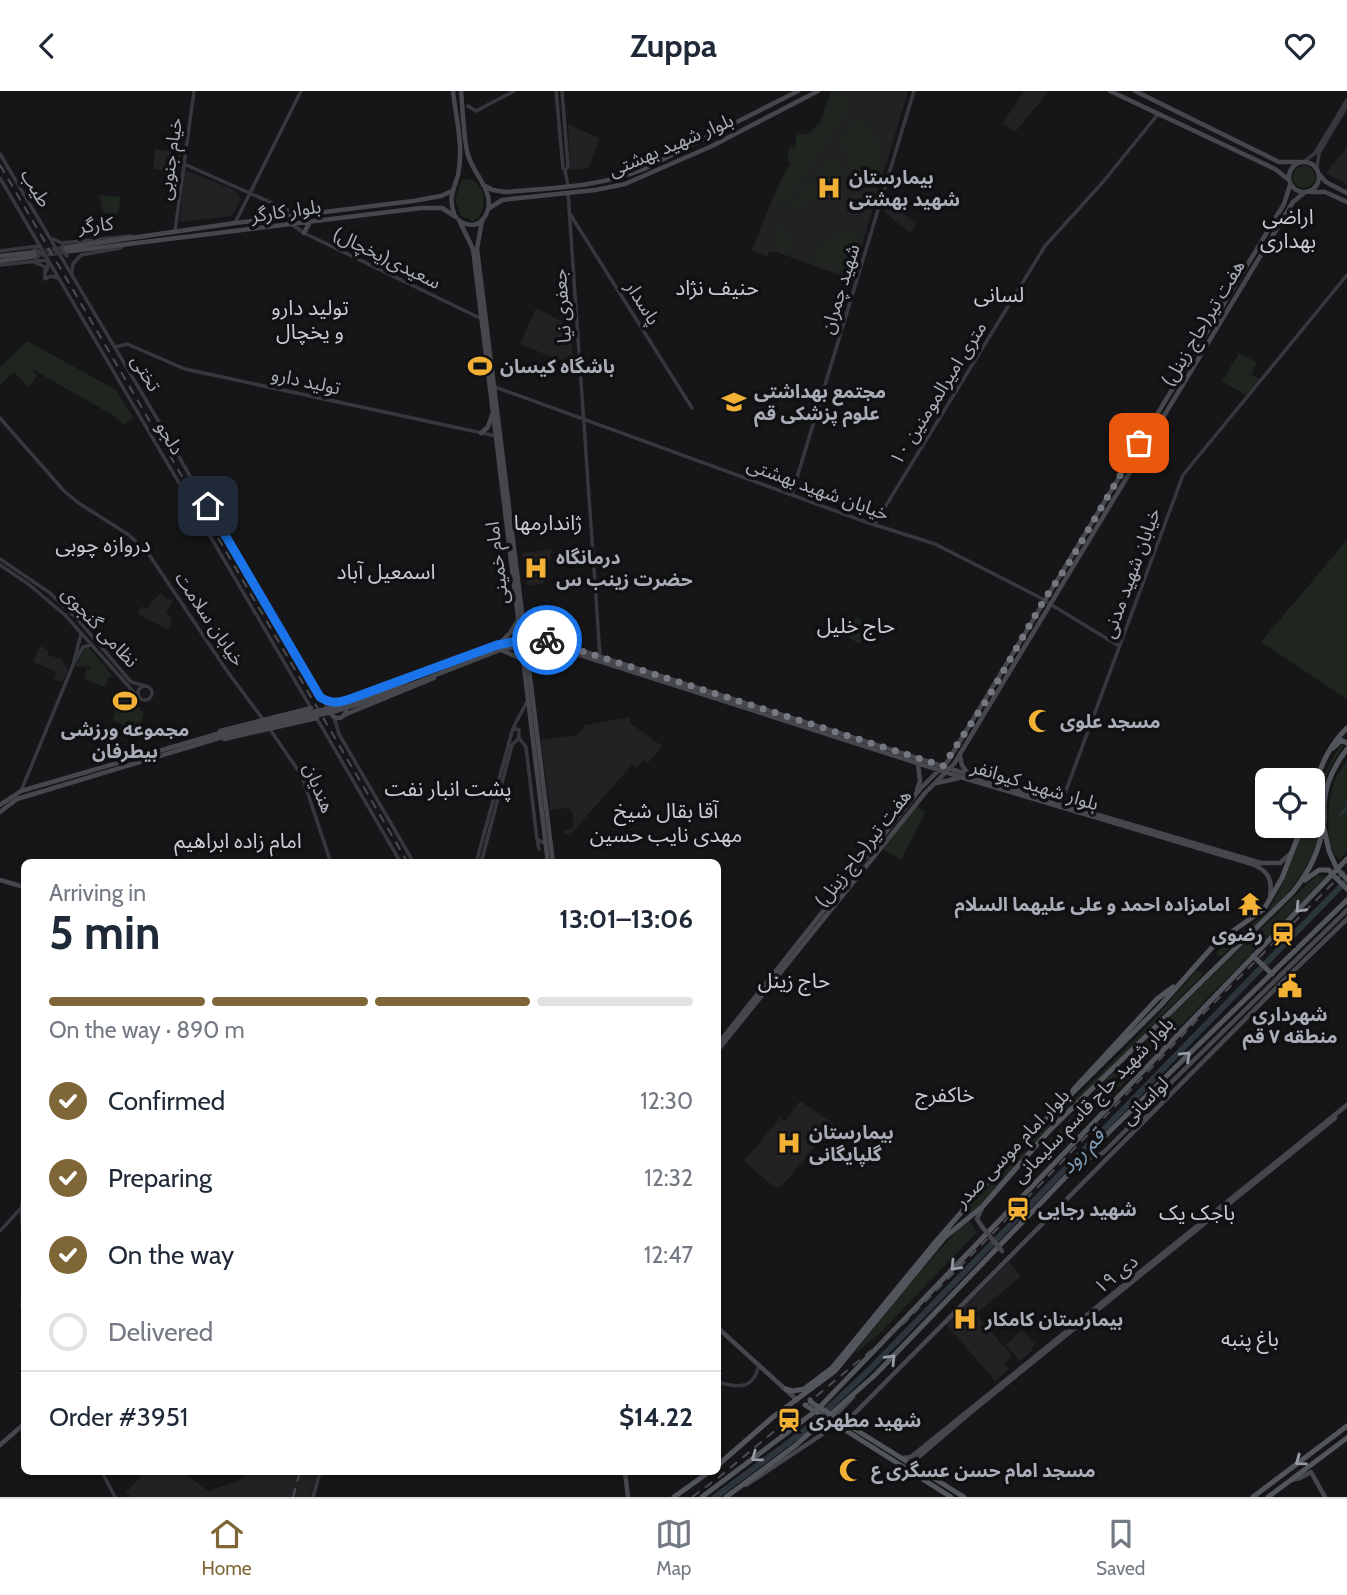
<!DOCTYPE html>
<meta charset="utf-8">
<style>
body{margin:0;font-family:Cabin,"Noto Sans Arabic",sans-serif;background:#f6f6f7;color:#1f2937;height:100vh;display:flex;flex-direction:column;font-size:26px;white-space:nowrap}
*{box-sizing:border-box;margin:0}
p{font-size:23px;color:#747a83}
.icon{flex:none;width:38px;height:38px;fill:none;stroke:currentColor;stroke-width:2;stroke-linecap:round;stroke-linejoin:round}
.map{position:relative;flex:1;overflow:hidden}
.details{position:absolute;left:21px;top:768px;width:700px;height:616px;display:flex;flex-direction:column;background:#fff;border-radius:10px;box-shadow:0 2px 5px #0004}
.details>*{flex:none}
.tools{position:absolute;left:1255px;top:677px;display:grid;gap:14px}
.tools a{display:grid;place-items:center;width:70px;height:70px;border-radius:10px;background:#fff;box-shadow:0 2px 5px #0004;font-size:35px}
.pin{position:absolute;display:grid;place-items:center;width:60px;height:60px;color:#fff;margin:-30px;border-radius:14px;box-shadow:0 4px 10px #0006}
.courier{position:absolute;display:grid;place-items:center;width:70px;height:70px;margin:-35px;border:5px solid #1a73e8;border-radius:50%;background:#fff;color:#222;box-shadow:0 2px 9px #0007}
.overview em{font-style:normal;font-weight:800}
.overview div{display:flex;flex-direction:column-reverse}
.overview{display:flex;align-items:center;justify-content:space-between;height:119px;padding:0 28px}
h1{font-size:46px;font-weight:800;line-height:52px}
.bar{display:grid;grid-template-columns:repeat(4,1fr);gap:10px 7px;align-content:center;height:84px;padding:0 28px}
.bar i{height:9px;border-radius:5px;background:#e0e1e3}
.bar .current{background:#7e6636}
.bar p{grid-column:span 4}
.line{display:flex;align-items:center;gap:18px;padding:0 28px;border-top:2px solid #e0e1e3}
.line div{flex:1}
ol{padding:0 28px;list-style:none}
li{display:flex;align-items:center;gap:21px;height:77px}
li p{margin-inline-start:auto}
li .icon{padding:7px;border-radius:50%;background:#7e6636;color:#fff;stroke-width:4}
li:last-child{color:#747a83}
li i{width:38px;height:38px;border:4px solid #e0e1e3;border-radius:50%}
header{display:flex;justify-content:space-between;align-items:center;height:91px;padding:0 28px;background:#fff;font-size:32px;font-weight:800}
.tabs{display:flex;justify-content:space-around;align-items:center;height:98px;border-top:2px solid #e0e1e3;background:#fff;font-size:19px;color:#747a83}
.tabs a{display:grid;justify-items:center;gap:4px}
.tabs .current{color:#7e6636}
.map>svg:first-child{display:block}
.built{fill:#222225}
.green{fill:#1e261f}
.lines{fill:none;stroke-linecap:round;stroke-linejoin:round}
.stream{stroke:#2c353c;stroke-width:2}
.river{stroke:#2c353c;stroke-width:6}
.secondary-tunnel{stroke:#333438;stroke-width:4.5;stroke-dasharray:4.5 2;stroke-linecap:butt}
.tertiary{stroke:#37383d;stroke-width:3.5}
.secondary{stroke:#45474d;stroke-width:4.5}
.primary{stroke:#53555c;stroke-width:5}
.rail{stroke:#4a4c52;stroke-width:2;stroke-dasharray:9 7;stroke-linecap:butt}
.tertiary-bridge{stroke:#37383d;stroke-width:3.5}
.secondary-bridge{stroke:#45474d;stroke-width:4.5}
.primary-bridge{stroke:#53555c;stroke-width:5}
.oneway{stroke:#979ba6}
.done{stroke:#757880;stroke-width:7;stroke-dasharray:0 12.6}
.route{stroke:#1a73e8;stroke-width:9}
.labels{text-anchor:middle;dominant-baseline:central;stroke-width:7;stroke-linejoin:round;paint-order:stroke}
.street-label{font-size:19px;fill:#a8adb8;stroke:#111113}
.poi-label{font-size:19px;font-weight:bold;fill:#a8adb8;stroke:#111113;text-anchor:start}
.neighbourhood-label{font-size:21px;fill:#c9ccd4;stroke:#111113}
.water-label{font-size:21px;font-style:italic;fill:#7f9bb3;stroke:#111113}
</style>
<header><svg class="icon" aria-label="back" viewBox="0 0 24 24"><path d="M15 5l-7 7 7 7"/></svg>Zuppa<svg class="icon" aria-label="heart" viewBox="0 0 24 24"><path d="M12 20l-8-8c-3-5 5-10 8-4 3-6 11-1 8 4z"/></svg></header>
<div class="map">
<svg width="1347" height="1406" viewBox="0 0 1347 1406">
<rect width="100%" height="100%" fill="#161618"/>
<path class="built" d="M834,0H908L862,154L848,194L844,193L845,186L774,160L769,161L767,166L752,159L780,90L791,71L787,69L789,56L795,57L797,41L806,44L820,31L830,2Z
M1025,0H1049L1015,41L1002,32Z
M568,33L599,47L589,77L570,79Z
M1347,55V94L1326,82Z
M155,58L181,61L178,82L153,78Z
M184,79L235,99L241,108L236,119L231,125L180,131Z
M888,109L916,133L910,142L884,121Z
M536,217L570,235L574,275L520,253Z
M552,458L543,493L527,494L523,462Z
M160,502L167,508L173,509L166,522L172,528L169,539L137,523L142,515L146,518Z
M40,555L48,559V564L61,568L68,579L62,591L54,589L56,581L33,571Z
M630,626L631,633L662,655L648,672L644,669L636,677L632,674L569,745L563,741L574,736L572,721L568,717L550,719L541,649L578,644L585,634Z
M800,1010L834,1033L781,1096L775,1097L744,1070L780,1027L785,1030Z
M1009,1171L1021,1185L976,1223L1012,1265L1004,1272L1009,1278L995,1290L946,1233Z
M1022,1239L1035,1253L1031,1257L1032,1260L1020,1270L1005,1254Z
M146,1381H183L208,1400L238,1390L250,1381H318L310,1406H131L126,1401Z"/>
<path class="green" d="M835,0H841L843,4H845L850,18L785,117L774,109L781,90L792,70L788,68L790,56L795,57L797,42L806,45L821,32L831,2Z
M857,26C872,28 879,52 883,66L876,89L855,97L853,92L849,93C864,69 819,62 857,26Z
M830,68L844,73L846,85L843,84L828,92L824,90L822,93C813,84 819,72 830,68Z
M1293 86a11 11 0 1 1 22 0a11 11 0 1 1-22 0Z
M810,85L815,97L824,104L786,121Z
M471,88C485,96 487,112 479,126L473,130L461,125L455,108L462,89Z
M99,104L121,106L118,123L103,122Z
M784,133L795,160L794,163L772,154L777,137Z
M856,140L860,141V144L848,182L810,170L809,167H815L822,152L819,149L837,144V142Z
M27,250L116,299L133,326L124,334L116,326L32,278L37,285L28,296L14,281L0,294V276Z
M1239,262L1257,272L1251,283L1259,288L1246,304L1222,290Z
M1347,449V608L1261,551Z
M856,526L871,535L859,553L845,544Z
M88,555L114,587L109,585L105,596L84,588L87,577L90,578V575L75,576L84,558Z
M121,596L144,623L137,640L113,629Z
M1341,652L1344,655C1331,672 1321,691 1320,714C1320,724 1321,736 1319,746C1304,798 1259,831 1220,866L1216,863L1220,857L1268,821L1284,789L1304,735H1312L1313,713L1323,685Z
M1347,670V760L1339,769C1322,755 1328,702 1337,684C1340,679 1344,674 1347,670Z
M917,714L925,722L901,769L882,758Z
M1317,784L1327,785L1150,966L1144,959L1147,947Z
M1196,880H1200L1202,884L1032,1056L1023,1054C1085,1000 1143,943 1196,880Z
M1125,976L1133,983L1048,1070L1038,1062L1111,983Z
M1026,1059L1027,1063L975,1119L966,1125L964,1124L979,1105Z
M969,1130L977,1141L881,1241L852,1265L912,1190L961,1135Z"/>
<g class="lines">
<path class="stream" d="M1340,724L1347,716"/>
<path class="river" d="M715,1406L803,1341L867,1281L1347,789"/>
<path class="secondary-tunnel" d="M39,160L62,157
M41,164L60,162"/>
<path class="tertiary" d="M556,0L563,77
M562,0L568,76L565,79L563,77
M468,15L476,20L514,0
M0,63L159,331L261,509L329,619
M1304,71L1315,62L1347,9
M184,73L297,123
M1317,77L1319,62L1347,15
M565,79L568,95
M0,87L311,617
M568,102L600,565
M570,123L692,317
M235,132L301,0
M291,133L304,142L482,228
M175,140L194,0
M53,148L62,152L131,145
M0,160L39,155
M34,171L45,176V188L51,185L58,187
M0,174L48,169L47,179
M72,181L73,173L81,164L120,157L125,154
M115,256L127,253L185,278L496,345
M495,296L866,431L935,453L1037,505L1119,555
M0,327L64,400L80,413L129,444L148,462L227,580L265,631
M792,403L914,0
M874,434L1045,155L1103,91L1159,22
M0,468L50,502L80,531L131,591L146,595
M0,474L27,492L65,524L139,607
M73,574L81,543
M138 602a7 7 0 1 1 14 0a7 7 0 1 1-14 0Z
M324,608L335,612
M316,626L401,772
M334,626L339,643L414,772
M269,637L302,685L331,772
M513,637L519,639V647L526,656L537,748L546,753
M21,700L73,574L83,556L90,554
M1061,713L1183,384L1347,184
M537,748L539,758
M476,772L513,637L528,609
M481,772L512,654L519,647
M21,1119L24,1157
M0,1140L21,1117L24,1104
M24,1188L22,1214L24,1223
M718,1291C738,1297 754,1299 759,1273
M102,1381L115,1406
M313,1406L320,1381"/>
<path class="secondary" d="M453,0C456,27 464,57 458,84C454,98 448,107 454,122
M461,0C463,20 463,41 467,60C470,77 484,89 488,105C492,123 479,141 461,131
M1110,0L1275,78L1289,89
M1135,0L1279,71H1299
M1289 86a15 15 0 1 1 30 0a15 15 0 1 1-30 0Z
M1319,83L1326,91L1347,102
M483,94L493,99L505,101C551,97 600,96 644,78L798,0
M1310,101H1325L1347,111
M488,118L502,109L595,99L625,93L712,55L818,0
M459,129L473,158L548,772
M482,130L477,158L553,772
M304,142L310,131
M62,157L235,132L413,110L441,105L452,100
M63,161L421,117H442L456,126
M0,165L35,161
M0,170L37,165
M481,342L488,336L492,324
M524,527L536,547
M500,552L510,542L518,529
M501,559L522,568
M375,604C424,584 500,542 551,550L1061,713L1261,772H1280L1290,763
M377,607L500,559L525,554H549L967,688L1252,773C1267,779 1273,788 1270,804
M330 619a8 8 0 1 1 16 0a8 8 0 1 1-16 0Z
M339,612L434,578
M344,624L434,587
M220,640L311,617
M224,648L317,627
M960,665L962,674L968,683
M937,692L959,687
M917,699L920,690L918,673
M0,714L21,700L224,641
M0,721L17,708L226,645
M0,789L24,796
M718,953L920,698L948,670L1284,113L1290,94
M718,959L925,702L954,673L1293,111L1304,102
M1138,1024L1347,819
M1084,1069L1103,1062L1134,1031L1150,1024
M982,1117L977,1128L983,1137
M718,1237L797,1309
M845,1332L1279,894L1347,828
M0,1354L24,1333
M902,1367L911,1366L1347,1014
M914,1374L915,1369L971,1321L1335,1027
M625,1381L628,1406
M1291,1389L1300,1387L1311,1381L1325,1406
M746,1394L827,1340L829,1331L853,1306"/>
<path class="primary" d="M1333,657L1341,649L1347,652
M1312,700C1321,676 1328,655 1347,637
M1324,737L1329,760L1337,778
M1305,789L1319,779H1329L1332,783
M1253,865L1272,883
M1073,999L1157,908L1173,896
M786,1298L793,1300L804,1298L832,1277L932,1155L1019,1055L1160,915L1216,852L1264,818L1282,787L1302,735
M845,1332L964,1406
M842,1337L951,1406
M718,1374L773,1326L835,1280L945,1146L982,1116L1048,1041L1292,802C1308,783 1319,760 1323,737C1325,729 1324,722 1324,714C1325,693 1334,675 1347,658
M674,1406L709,1381
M702,1406L817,1319L1347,768
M726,1406L796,1354L875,1284L1107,1043L1347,809
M1253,1406L1347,1335
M1268,1406L1347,1347"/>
<path class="rail" d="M0,74L408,772
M293,1406L300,1381
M692,1406L718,1387L904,1232L1016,1119L1198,928L1347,778"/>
<path class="tertiary-bridge" d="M63,152L61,159L67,165
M33,156L40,162L36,169"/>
<path class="secondary-bridge" d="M224,641L335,616L375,604
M226,645L336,620L377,607
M983,1137L1002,1160"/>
<path class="primary-bridge" d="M1337,778L1347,788
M1332,783L1347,798
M810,1309L812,1312L845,1332
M805,1314L842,1337"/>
</g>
<defs><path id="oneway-chevron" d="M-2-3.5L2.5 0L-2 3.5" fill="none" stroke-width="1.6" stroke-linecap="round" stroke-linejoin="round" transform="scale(1.75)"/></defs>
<g class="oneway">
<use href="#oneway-chevron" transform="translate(1300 817) rotate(134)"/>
<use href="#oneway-chevron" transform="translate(1186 965) rotate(-44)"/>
<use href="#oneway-chevron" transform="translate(955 1175) rotate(134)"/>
<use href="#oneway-chevron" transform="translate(891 1268) rotate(-46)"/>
<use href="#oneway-chevron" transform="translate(756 1366) rotate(144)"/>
<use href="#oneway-chevron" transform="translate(1300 1370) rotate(144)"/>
</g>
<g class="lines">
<path class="done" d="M547,549L943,675L988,607L1044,509L1069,472L1139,352"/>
<path class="route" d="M208,415L320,606C331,613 338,612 350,608L497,554L528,548L547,549"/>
</g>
<defs>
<g id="hospital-bare" transform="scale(1.89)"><path d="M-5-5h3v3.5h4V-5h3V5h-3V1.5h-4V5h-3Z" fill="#f2b134" stroke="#111113" stroke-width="2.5" paint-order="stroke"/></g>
<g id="stadium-bare" transform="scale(1.89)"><path d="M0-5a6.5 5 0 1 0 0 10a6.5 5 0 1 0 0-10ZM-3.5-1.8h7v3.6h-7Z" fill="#f2b134" stroke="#111113" stroke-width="2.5" paint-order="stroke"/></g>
<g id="university-bare" transform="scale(1.89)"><path d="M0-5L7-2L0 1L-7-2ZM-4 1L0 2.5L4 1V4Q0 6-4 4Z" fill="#f2b134" stroke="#111113" stroke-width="2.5" paint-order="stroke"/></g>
<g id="mosque-bare" transform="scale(1.89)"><path d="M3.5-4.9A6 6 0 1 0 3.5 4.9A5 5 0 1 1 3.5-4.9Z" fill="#f2b134" stroke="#111113" stroke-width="2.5" paint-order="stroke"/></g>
<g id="temple-bare" transform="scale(1.89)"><path d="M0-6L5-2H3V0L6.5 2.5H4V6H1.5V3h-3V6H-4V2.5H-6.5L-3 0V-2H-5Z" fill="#f2b134" stroke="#111113" stroke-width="2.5" paint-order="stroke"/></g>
<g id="station-bare" transform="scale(1.89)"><path d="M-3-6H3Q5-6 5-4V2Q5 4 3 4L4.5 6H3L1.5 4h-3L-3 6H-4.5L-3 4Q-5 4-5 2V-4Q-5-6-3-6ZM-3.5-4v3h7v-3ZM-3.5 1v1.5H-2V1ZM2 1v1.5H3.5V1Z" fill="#f2b134" stroke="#111113" stroke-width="2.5" paint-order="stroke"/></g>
<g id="civic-bare" transform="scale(1.89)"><path d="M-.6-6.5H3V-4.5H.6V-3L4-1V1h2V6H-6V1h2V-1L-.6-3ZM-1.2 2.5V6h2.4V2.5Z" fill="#f2b134" stroke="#111113" stroke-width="2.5" paint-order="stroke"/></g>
</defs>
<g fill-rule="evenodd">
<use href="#hospital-bare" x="829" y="97"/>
<use href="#stadium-bare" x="480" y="275"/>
<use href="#university-bare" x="734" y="311"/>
<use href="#hospital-bare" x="536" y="477"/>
<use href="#stadium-bare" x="125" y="610"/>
<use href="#mosque-bare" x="1040" y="630"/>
<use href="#temple-bare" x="1250" y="813"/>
<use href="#station-bare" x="1283" y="843"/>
<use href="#civic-bare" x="1290" y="895"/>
<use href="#hospital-bare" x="789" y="1052"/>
<use href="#station-bare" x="1018" y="1118"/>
<use href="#hospital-bare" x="965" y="1228"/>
<use href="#station-bare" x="789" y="1329"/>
<use href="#mosque-bare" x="851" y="1379"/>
</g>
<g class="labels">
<g class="street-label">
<text transform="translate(671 54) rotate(-23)">بلوار شهید بهشتی</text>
<text transform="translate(170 68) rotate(-82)">خیام جنوبی</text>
<text transform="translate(36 97) rotate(59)">طیب</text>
<text transform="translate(286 120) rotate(-8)">بلوار کارگر</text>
<text transform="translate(96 134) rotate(-6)">کارگر</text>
<text transform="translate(387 167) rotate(26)">سعیدی(یخچال)</text>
<text transform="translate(840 198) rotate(-73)">شهید چمران</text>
<text transform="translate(643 212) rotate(58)">پاسدار</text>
<text transform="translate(562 215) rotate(-94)">جعفری نیا</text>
<text transform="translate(1203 232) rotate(-59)">هفت تیر(حاج زینل)</text>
<text transform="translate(146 282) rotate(59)">تختی</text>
<text transform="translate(306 290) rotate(12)">تولید دارو</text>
<text transform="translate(938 302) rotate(-58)">۱۰ متری امیرالمومنین</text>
<text transform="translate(170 347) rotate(59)">دلجو</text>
<text transform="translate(818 398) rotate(20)">خیابان شهید بهشتی</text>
<text transform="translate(497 472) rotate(-97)">امام خمینی</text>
<text transform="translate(1131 482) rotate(-70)">خیابان شهید مدنی</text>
<text transform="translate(210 528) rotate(56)">خیابان سلامت</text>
<text transform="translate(100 536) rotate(47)">نظامی گنجوی</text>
<text transform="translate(1035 694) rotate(17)">بلوار شهید کیوانفر</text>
<text transform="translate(319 697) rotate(68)">هندیان</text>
<text transform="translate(863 757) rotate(-52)">هفت تیر(حاج زینل)</text>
<text transform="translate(1093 1009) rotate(-46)">بلوار شهید حاج قاسم سلیمانی</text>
<text transform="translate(1145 1010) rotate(-45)">لواسانی</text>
<text transform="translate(1012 1057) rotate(-46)">بلوار امام موسی صدر</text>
<text transform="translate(1116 1183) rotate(-39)">۱۹ دی</text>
</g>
<g class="poi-label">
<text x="849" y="86">بیمارستان<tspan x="849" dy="22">شهید بهشتی</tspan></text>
<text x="500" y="275">باشگاه کیسان</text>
<text x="754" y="300">مجتمع بهداشتی<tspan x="754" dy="22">علوم پزشکی قم</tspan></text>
<text x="556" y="466">درمانگاه<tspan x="556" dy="22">حضرت زینب س</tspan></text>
<text x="1060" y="630">مسجد علوی</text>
<text x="125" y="638" text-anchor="middle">مجموعه ورزشی<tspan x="125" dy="22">بیطرفان</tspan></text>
<text x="1230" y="813" text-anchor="end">امامزاده احمد و علی علیهما السلام</text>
<text x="1263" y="843" text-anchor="end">رضوی</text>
<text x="1290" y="923" text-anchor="middle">شهرداری<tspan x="1290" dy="22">منطقه ۷ قم</tspan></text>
<text x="809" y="1041">بیمارستان<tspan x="809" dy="22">گلپایگانی</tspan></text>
<text x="1038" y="1118">شهید رجایی</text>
<text x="985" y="1228">بیمارستان کامکار</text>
<text x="809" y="1329">شهید مطهری</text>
<text x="871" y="1379">مسجد امام حسن عسگری ع</text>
</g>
<g class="neighbourhood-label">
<text x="1288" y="125">اراضی<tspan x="1288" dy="24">بهداری</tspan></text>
<text x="717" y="196">حنیف نژاد</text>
<text x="999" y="203">لسانی</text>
<text x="310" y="216">تولید دارو<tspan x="310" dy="24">و یخچال</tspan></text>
<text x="548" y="431">ژاندارمها</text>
<text x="103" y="453">دروازه چوبی</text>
<text x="386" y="480">اسمعیل آباد</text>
<text x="856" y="534">حاج خلیل</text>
<text x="448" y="697">پشت انبار نفت</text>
<text x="666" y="719">آقا بقال شیخ<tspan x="666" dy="24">مهدی نایب حسین</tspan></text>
<text x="238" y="749">امام زاده ابراهیم</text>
<text x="794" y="889">حاج زینل</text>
<text x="945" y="1003">خاکفرج</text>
<text x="1197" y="1121">باجک یک</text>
<text x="1250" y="1247">باغ پنبه</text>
</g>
<g class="water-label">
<text transform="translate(1082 1060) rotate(-46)">قم رود</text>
</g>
</g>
</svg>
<div class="tools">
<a><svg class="icon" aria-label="locate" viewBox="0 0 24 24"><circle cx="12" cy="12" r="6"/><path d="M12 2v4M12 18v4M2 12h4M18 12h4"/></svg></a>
</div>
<div class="pin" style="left:1139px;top:352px;background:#ea580c"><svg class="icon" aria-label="bag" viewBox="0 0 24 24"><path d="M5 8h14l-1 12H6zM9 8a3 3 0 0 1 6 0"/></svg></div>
<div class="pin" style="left:208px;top:415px;background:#1f2937"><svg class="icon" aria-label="home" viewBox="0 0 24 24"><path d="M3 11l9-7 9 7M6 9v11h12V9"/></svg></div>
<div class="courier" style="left:547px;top:549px"><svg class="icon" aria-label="bike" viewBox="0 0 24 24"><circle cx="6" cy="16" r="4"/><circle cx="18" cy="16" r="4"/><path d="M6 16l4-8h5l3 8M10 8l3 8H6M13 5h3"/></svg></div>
<section class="details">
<div class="overview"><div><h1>5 min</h1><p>Arriving in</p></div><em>13:01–13:06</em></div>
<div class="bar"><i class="current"></i><i class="current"></i><i class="current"></i><i></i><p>On the way · 890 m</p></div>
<ol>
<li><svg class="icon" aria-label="check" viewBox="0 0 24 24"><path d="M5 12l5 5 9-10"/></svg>Confirmed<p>12:30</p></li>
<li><svg class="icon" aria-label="check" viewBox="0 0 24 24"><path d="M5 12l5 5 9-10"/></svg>Preparing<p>12:32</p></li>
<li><svg class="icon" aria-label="check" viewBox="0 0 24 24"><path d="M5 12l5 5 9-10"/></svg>On the way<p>12:47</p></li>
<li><i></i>Delivered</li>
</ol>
<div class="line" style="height:91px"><div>Order #3951</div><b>$14.22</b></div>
</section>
</div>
<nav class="tabs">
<a class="current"><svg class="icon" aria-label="home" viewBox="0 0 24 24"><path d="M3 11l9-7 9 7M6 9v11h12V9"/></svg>Home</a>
<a><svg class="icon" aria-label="map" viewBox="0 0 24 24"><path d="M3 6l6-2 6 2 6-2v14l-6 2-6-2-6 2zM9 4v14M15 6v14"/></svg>Map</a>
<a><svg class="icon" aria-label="saved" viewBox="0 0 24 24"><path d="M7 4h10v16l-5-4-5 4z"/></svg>Saved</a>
</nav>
